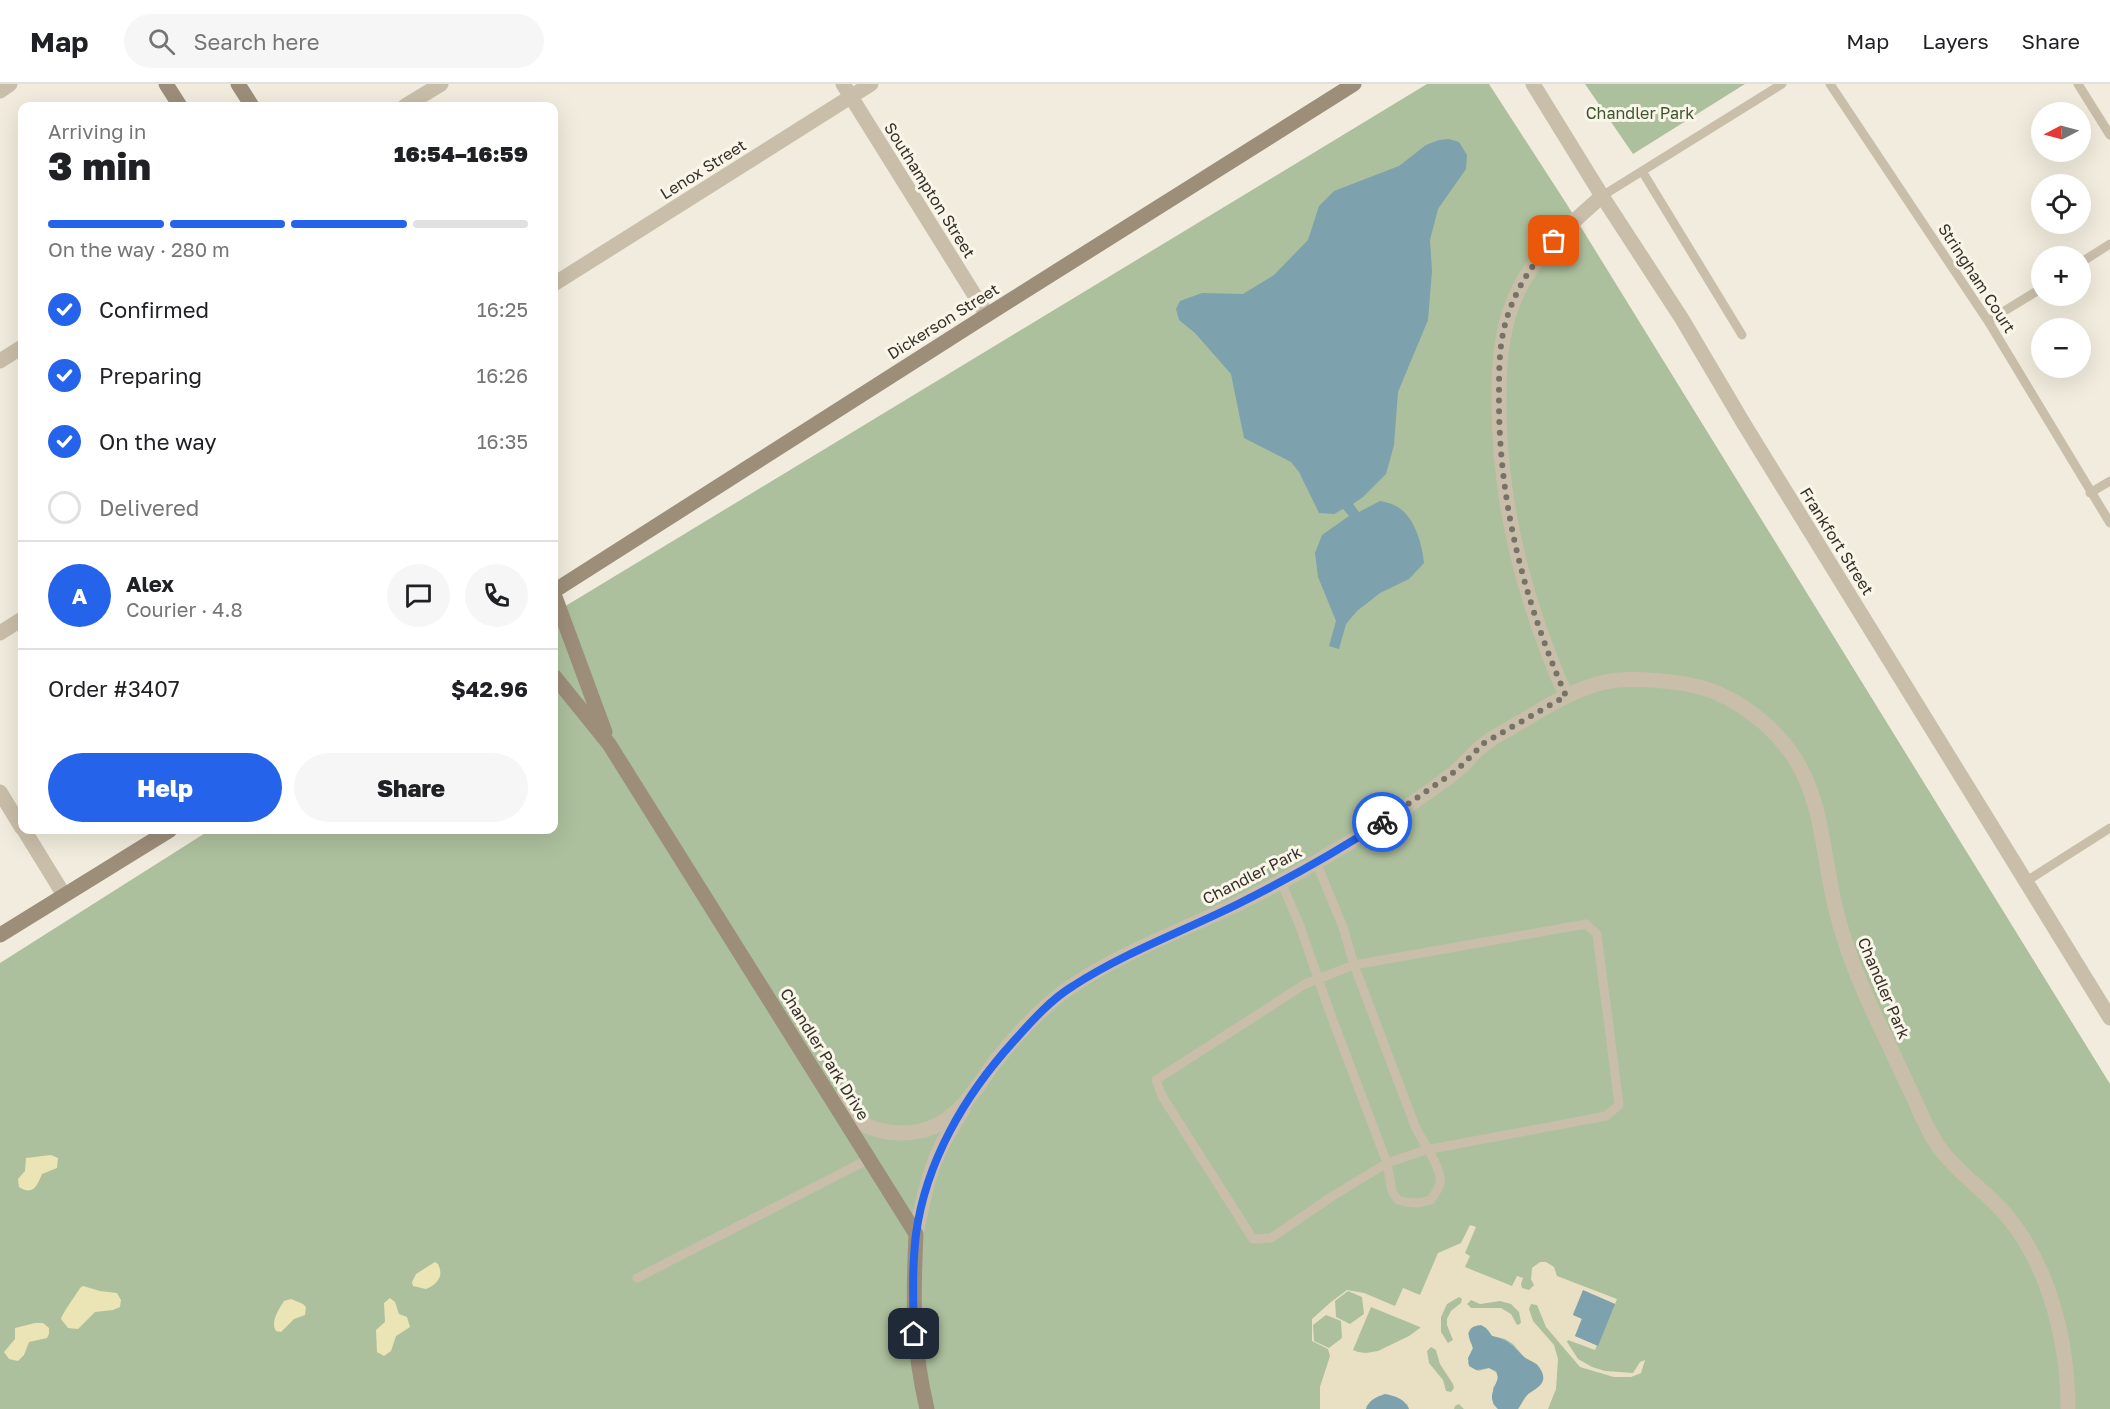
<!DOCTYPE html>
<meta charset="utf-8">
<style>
body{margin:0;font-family:"Golos Text",sans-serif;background:#f6f6f6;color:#202124;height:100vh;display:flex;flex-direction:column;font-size:22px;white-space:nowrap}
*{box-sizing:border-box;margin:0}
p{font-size:20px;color:#757577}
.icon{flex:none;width:33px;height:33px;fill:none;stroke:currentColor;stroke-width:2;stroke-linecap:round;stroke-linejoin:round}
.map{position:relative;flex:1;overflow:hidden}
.details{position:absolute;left:18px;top:18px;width:540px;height:732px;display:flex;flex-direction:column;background:#fff;border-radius:12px;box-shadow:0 6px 24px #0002}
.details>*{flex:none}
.needle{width:39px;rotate:264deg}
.buttons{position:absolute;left:2031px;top:18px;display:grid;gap:12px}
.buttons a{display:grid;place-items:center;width:60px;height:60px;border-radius:50%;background:#fff;box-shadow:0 6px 24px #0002;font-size:30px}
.pin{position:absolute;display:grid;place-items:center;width:51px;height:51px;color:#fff;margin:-26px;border-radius:12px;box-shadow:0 3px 9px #0006}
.courier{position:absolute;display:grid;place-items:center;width:60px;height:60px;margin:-30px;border:4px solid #2563eb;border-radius:50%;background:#fff;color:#222;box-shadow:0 2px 8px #0007}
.summary em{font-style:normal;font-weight:800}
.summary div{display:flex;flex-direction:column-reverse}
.summary{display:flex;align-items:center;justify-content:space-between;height:102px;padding:0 30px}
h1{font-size:39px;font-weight:800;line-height:45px}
.bar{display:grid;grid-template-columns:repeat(4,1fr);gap:9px 6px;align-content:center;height:72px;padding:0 30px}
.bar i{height:8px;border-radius:4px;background:#e0e0e0}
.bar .current{background:#2563eb}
.bar p{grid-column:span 4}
.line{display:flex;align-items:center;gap:15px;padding:0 30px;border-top:2px solid #e0e0e0}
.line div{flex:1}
.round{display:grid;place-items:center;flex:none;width:63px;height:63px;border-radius:32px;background:#f6f6f6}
ol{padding:0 30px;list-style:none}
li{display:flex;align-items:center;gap:18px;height:66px}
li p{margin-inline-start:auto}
li .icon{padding:6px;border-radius:50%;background:#2563eb;color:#fff;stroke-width:4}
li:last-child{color:#757577}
li i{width:33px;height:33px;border:3px solid #e0e0e0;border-radius:50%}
.button{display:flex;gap:12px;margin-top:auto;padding:12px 30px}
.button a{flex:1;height:69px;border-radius:36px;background:#2563eb;color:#fff;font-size:24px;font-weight:800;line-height:69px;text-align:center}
.button a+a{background:#f6f6f6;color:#202124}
header{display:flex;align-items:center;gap:36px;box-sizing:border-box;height:84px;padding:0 30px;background:#fff;border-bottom:2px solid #e0e0e0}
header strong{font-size:28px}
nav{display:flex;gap:33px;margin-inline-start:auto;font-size:21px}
.search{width:420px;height:54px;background:#f6f6f6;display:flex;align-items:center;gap:15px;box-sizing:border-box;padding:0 21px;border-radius:33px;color:#757577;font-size:22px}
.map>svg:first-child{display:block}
.green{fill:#adc09d}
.sand{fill:#ebe4b5}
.plaza{fill:#e9e0c4;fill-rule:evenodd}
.water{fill:#7da1ad}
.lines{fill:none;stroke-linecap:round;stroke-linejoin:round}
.lane{stroke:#c9bea9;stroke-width:9}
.street{stroke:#c9bea9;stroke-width:15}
.secondary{stroke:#9d8e7a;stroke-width:15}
.done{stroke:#777268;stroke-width:6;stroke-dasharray:0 10.8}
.route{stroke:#2563eb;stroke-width:8}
.labels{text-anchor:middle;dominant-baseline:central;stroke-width:6;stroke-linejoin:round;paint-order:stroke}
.park-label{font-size:16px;fill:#3d542d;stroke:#f9f5e9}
.street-label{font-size:16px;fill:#363029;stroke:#f9f5e9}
</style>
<header>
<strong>Map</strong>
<div class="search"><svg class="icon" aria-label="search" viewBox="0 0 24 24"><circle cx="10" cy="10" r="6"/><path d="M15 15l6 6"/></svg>Search here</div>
<nav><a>Map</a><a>Layers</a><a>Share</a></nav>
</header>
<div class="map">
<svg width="2110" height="1325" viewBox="0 0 2110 1325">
<rect width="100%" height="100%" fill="#f1ecdd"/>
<path class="green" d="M1427,0H1489L1566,119L2110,1000V1325H0V879L210,746H554V529Z
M1585,0H1745L1633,70Z"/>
<path class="sand" d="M51,1071L58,1074L57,1084L42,1090C37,1102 33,1112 19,1103L18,1095L25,1087L26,1074Z
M435,1178L438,1180C444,1192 438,1200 426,1205L413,1202L412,1198L416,1190Z
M83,1202L100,1207L117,1209L121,1216L120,1223L113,1226L95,1228L78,1245L68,1244L61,1235C63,1228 76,1211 80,1204Z
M390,1214L395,1218L399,1230L407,1233L410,1243L396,1252L391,1267L384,1272L377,1268L376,1246L385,1238L384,1219Z
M291,1215L303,1220L306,1223L305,1231L294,1235L281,1248L276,1247C270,1238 279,1225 284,1217Z
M35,1239H43L49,1244V1250L47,1254L29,1258L24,1271L18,1277L9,1275L4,1268L15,1255V1244Z"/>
<path class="plaza" d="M1470,1141L1476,1143L1465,1169L1470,1172L1465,1183L1512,1202L1517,1192L1523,1194L1521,1200L1522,1204L1529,1206L1534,1201L1531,1195L1532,1184L1540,1178H1546L1554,1183L1557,1192L1617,1215L1615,1220L1583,1207L1573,1230L1582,1234L1575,1252L1597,1261L1595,1266L1568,1256L1567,1258L1578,1275L1592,1283L1605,1287L1633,1289L1640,1278L1645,1276L1641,1289L1631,1293H1614L1580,1283L1546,1243L1537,1221L1531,1220L1529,1225L1533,1237L1554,1261L1558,1275L1556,1305L1548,1325H1518L1528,1310L1538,1281L1524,1273L1513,1260L1505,1255L1492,1252L1488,1246L1478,1241L1471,1244L1468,1249L1473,1264L1468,1279L1478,1287L1489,1284L1497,1289L1498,1296L1493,1304V1320L1498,1325H1464L1459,1320L1455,1322L1454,1325H1409L1407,1320L1367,1321L1366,1325H1320V1303L1330,1272L1328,1265L1312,1257V1235L1331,1218L1347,1206L1364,1209L1395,1222L1403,1204L1420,1211L1438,1169L1461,1159ZM1348,1207L1362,1213L1364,1230L1350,1240L1336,1233L1335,1217ZM1459,1213L1462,1215L1461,1219L1451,1227L1447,1235V1241L1453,1256L1448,1259L1441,1248V1233L1447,1220ZM1471,1216L1480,1220L1500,1217L1511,1220L1519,1228L1521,1238L1520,1240L1517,1241L1511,1230L1501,1224H1471L1467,1220ZM1371,1223L1420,1243V1244L1409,1252L1378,1267L1366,1269L1358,1268L1353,1266ZM1326,1231L1341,1237L1342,1254L1329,1264L1314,1257L1313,1241ZM1431,1263L1436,1266L1440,1280L1453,1300L1454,1304L1451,1308L1446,1307L1443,1296L1429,1279L1427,1267Z"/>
<path class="water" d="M1449,55L1459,58L1467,71L1466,85L1438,125L1430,156L1432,187L1428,236L1398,308L1394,361L1386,390L1363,413L1353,420L1359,428L1380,417C1385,418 1390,419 1394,421C1414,430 1422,459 1424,479L1409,495L1380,509L1357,527L1346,540L1339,565L1329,562L1336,537L1318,493L1315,469L1322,451L1349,432L1343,425L1334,430L1319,429L1299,388L1291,378L1244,354L1231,290L1195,249L1179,236L1176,225L1180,217L1202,209L1243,210L1274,191L1308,156L1319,122L1334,107L1399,82L1426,61L1439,56Z
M1583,1206L1615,1220L1598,1262L1575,1252L1582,1235L1573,1231Z
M1481,1241L1486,1244L1492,1252C1509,1256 1511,1260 1523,1272C1528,1277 1535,1277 1539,1283C1552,1301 1532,1305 1525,1313C1522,1317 1521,1321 1518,1325H1498C1486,1313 1495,1306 1498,1293L1496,1287L1489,1284L1476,1286L1469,1282L1468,1274L1473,1264C1470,1255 1465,1250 1473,1243Z
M1385,1310C1395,1312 1404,1314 1409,1325H1366C1369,1316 1376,1313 1385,1310Z"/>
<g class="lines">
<path class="lane" d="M1830,0L1988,237L2110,439
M2078,0L2110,51
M1642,87L1742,251
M1602,112L1782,0
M2080,179L2110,160
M1988,237L2042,204
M2090,409L2110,397
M1281,798L1300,842L1329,926L1387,1079L1392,1107L1398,1116L1405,1118L1419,1119L1431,1116C1433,1111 1440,1104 1440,1099C1443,1085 1421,1056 1415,1042L1354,881L1343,843L1316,778
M2025,798L2110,744
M1586,840L1597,850L1619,1021L1606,1032L1426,1066L1387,1079L1331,1113L1271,1154L1253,1155L1162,1012L1156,996L1305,900L1354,881Z
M637,1194L869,1075"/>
<path class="street" d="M843,0L987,231
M1533,0L1602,112L1682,235L1744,340L2110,934
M0,7L10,0
M405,22L441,0
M554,200L871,0
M0,277L22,263
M0,549L22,535
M1566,612C1524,517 1498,417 1499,313C1499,274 1502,238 1520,203C1539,166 1572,139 1602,112
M0,708L22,744
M24,746L64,811
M835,1015C844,1023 853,1034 863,1040C884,1051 914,1052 935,1042C965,1028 979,998 998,974C1019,948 1044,921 1072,902C1121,869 1178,848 1231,823C1265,807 1298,789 1330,770C1373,745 1416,719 1455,688C1465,680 1472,670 1482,662C1491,654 1503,648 1514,642C1540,626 1567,609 1597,600C1625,591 1690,597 1717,609C1734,616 1750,627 1764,639C1819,686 1819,743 1832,808C1840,848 1854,886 1871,923C1884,951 1898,980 1911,1008C1920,1027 1928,1049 1941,1066C1960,1091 1987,1108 2007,1132C2050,1183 2068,1260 2068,1325
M916,1150C923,1116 930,1079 948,1050C953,1042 958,1034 963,1025"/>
<path class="secondary" d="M166,0L180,22
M238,0L252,22
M554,507L987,231L1354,0
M554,510L605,648
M554,592L609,660L916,1150C913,1214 912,1262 927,1325
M0,851L170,746"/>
</g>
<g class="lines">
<path class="done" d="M1382,738L1457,686L1484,659L1566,612C1524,516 1498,417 1499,311C1499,282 1499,253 1510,225C1519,200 1535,176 1554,157"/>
<path class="route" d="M914,1250C913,1217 912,1183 916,1150C926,1077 965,1011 1013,958C1031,938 1050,916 1073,902C1124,869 1181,848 1236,821C1286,796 1335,769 1382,738"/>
</g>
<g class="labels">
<g class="park-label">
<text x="1640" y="29">Chandler Park</text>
</g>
<g class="street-label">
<text transform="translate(703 85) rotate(-32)">Lenox Street</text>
<text transform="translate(930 106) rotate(58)">Southampton Street</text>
<text transform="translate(1977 194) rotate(57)">Stringham Court</text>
<text transform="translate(943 237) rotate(-32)">Dickerson Street</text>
<text transform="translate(1837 457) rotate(58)">Frankfort Street</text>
<text transform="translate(1252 791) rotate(-27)">Chandler Park</text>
<text transform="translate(1884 904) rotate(67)">Chandler Park</text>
<text transform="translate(825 970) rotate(58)">Chandler Park Drive</text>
</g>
</g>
</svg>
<div class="buttons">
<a><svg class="needle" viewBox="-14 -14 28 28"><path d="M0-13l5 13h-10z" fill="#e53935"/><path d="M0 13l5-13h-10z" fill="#757577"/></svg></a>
<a><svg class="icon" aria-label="locate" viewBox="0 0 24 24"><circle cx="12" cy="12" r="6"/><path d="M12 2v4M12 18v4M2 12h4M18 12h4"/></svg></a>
<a>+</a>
<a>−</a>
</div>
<div class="pin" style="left:1554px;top:157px;background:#ea580c"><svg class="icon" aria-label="bag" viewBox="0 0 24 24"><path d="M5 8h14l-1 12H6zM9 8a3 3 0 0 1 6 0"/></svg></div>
<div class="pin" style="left:914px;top:1250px;background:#1f2937"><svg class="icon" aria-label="home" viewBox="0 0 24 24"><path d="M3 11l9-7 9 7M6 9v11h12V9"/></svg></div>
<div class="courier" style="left:1382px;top:738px"><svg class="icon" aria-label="bike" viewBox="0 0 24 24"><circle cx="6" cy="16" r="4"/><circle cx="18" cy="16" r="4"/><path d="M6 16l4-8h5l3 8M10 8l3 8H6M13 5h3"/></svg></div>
<section class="details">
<div class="summary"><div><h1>3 min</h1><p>Arriving in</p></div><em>16:54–16:59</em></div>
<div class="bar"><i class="current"></i><i class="current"></i><i class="current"></i><i></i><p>On the way · 280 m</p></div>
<ol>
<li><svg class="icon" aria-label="check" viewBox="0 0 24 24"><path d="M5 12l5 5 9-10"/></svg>Confirmed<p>16:25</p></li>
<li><svg class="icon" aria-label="check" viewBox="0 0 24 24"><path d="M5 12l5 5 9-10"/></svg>Preparing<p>16:26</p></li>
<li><svg class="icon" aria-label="check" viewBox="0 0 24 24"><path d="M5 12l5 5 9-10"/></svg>On the way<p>16:35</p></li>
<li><i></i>Delivered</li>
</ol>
<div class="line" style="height:108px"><b class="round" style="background:#2563eb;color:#fff">A</b><div><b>Alex</b><p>Courier · 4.8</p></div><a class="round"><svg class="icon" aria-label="chat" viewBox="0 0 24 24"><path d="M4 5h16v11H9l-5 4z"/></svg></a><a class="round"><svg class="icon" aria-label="phone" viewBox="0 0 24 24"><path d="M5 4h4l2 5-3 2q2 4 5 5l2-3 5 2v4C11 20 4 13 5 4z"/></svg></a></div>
<div class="line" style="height:78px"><div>Order #3407</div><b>$42.96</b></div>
<div class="button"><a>Help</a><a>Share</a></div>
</section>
</div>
